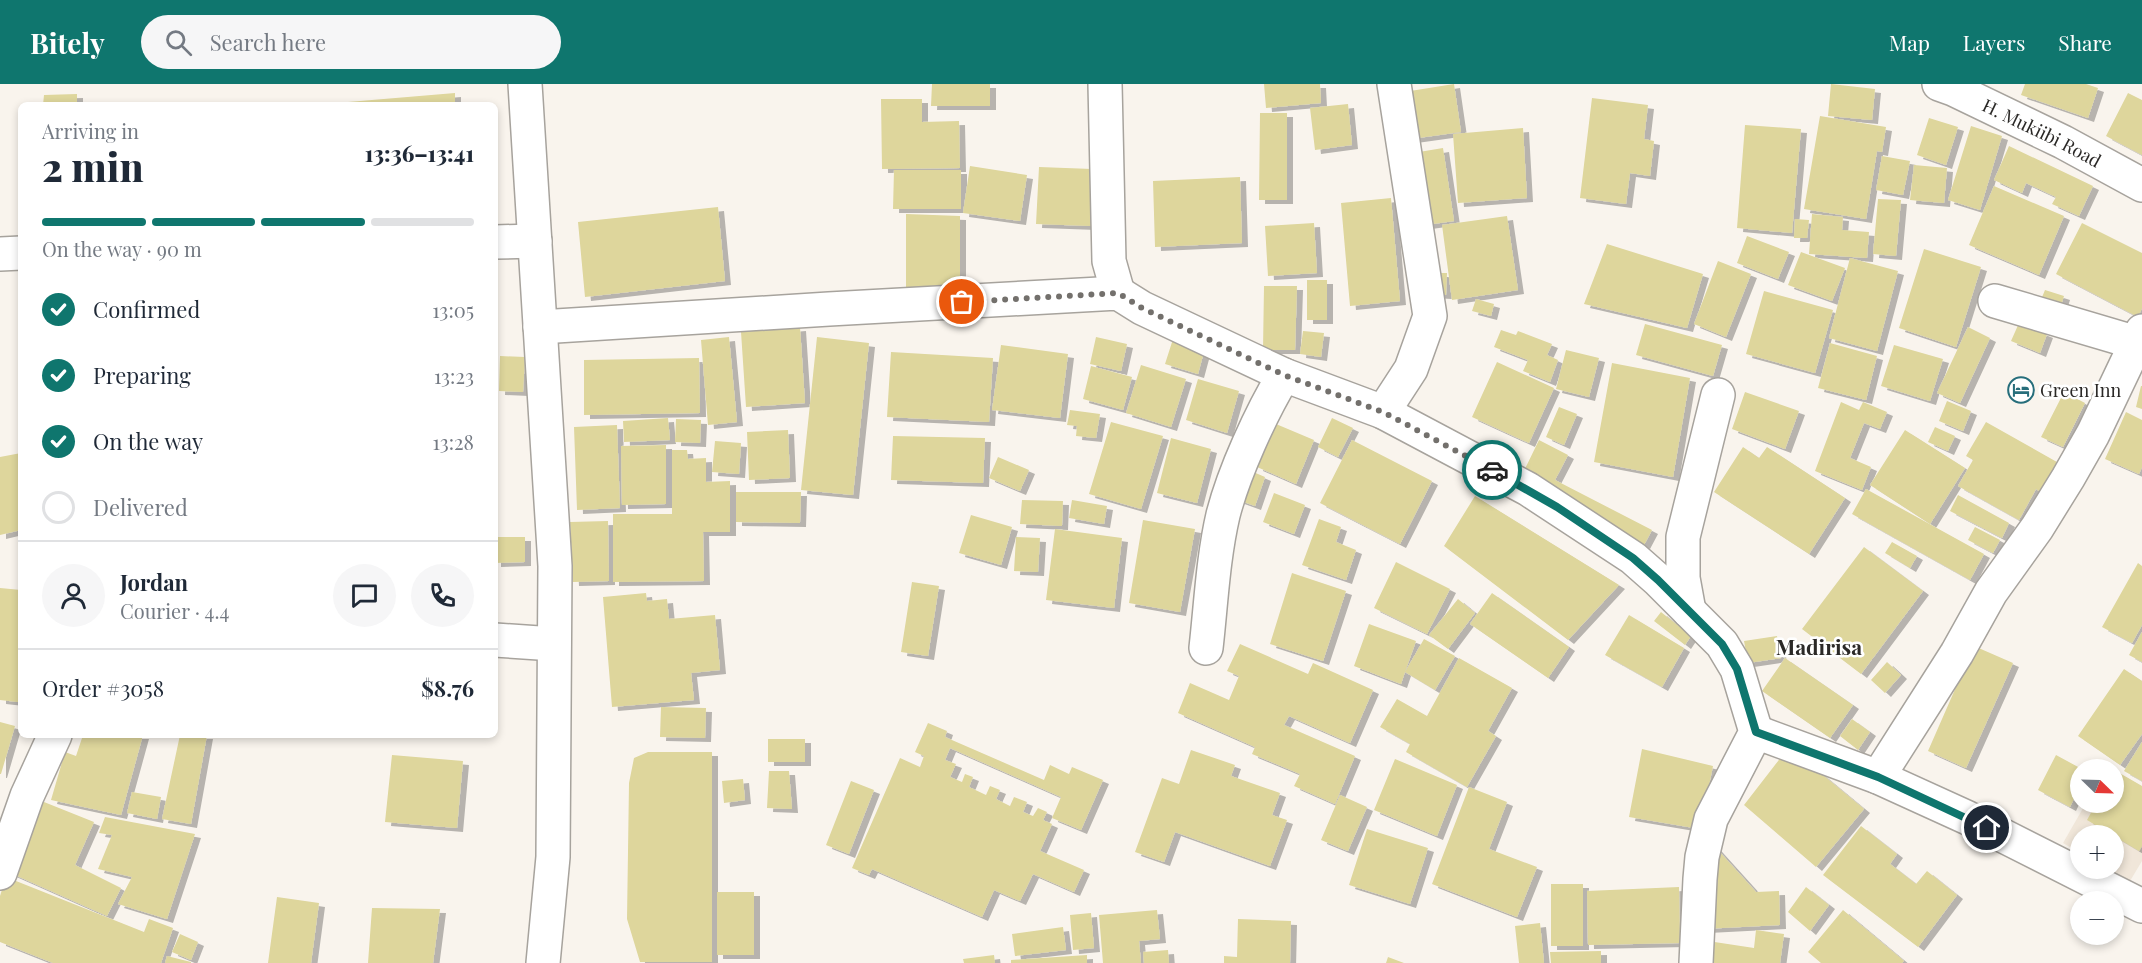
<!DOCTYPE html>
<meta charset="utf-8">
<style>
body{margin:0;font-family:"Playfair Display",serif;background:#f6f6f7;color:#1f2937;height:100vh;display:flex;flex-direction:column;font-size:22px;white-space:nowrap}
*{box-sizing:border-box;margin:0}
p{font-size:20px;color:#747a83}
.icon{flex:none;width:33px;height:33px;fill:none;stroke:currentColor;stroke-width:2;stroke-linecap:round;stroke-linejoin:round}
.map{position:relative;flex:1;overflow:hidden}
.side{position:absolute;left:18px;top:18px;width:480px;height:636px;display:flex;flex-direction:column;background:#fff;border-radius:9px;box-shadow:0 3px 9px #0003}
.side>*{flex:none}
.needle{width:39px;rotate:113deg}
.buttons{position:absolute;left:2070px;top:675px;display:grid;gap:12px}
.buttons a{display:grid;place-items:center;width:54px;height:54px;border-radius:50%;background:#fff;box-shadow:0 3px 9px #0003;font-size:30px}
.pin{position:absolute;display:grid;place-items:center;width:51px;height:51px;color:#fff;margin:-26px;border:3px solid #fff;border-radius:50%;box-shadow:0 2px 6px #0007}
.courier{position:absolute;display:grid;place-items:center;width:60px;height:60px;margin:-30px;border:4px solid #0f766e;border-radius:50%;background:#fff;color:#222;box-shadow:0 2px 8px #0007}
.summary em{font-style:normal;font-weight:800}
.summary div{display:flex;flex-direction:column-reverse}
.summary{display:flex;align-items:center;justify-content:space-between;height:102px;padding:0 24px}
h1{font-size:39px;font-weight:800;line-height:45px}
.bar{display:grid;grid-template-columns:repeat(4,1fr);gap:9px 6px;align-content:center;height:72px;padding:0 24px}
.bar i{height:8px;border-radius:4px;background:#e0e1e3}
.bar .active{background:#0f766e}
.bar p{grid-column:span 4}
.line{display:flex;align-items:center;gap:15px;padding:0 24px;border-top:2px solid #e0e1e3}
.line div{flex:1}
.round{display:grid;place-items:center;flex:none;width:63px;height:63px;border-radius:32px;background:#f6f6f7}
ol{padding:0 24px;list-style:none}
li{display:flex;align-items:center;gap:18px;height:66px}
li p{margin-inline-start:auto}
li .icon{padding:6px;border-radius:50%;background:#0f766e;color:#fff;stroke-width:4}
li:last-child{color:#747a83}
li i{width:33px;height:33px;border:3px solid #e0e1e3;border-radius:50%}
header{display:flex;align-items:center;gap:36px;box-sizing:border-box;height:84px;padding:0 30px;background:#0f766e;color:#fff}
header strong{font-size:28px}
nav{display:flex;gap:33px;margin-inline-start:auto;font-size:21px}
.search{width:420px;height:54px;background:#f6f6f7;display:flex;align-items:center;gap:15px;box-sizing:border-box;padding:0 21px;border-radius:33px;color:#747a83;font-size:22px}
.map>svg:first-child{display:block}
.built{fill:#f0e6d9}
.building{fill:#ded69c;filter:url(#shadow)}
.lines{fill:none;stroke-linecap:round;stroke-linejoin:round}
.minor-casing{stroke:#a7a39d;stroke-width:36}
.minor{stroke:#fff;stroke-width:33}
.done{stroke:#73706c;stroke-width:6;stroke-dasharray:0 10.8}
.route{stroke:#0f766e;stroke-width:8}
.labels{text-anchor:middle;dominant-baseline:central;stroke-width:5;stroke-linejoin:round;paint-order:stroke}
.street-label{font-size:18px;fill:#2b2927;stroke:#fff}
.poi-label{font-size:18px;fill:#2b2927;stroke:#fff;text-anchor:start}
.quarter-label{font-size:21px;font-weight:bold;fill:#2b2927;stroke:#fff}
</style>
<header>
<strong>Bitely</strong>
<div class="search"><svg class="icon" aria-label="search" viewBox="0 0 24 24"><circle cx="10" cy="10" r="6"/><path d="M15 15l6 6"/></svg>Search here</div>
<nav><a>Map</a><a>Layers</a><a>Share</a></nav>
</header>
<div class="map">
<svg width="2142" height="879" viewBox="0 0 2142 879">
<defs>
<filter id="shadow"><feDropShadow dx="6" dy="4" stdDeviation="0" flood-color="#0004"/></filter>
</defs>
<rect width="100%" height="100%" fill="#f9f4ed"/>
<path class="built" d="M2114,693L2142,709V777L2130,797L2108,785L2114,784V752H2080V769L2063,759L2086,719L2114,718Z"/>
<path class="building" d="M932,0H990V22H931Z
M1264,0H1320L1321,19L1266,24Z
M1454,0L1461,48L1411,55L1404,8Z
M1831,0L1875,5L1872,36L1828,32Z
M2025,0H2086L2098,4L2088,34L2021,11Z
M455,9V21H336V19Z
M2128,9L2142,16V71L2106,52Z
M77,10V21H43L44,11Z
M1592,14L1648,21L1644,55L1654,57L1650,92L1630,89L1626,120L1580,114Z
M881,15H922V38L959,37L960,84L882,85Z
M1348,20L1352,61L1315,66L1310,24Z
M1260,29H1287V116H1259Z
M1820,32L1886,43L1882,68L1877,67L1866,135L1804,125Z
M1929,34L1958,43L1946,81L1917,71Z
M1745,41L1801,45L1792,149L1737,144Z
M1971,42L2002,52L1980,126L1948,116Z
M1523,44L1527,114L1458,119L1453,50Z
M2009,62L2093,102L2079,132L2052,120L2056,113L2026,99L2022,109L1994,96Z
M1443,64L1454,137L1419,142L1407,70Z
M1882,72L1910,77L1903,111L1876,106Z
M1914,81L1947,84L1944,119L1910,116Z
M970,82L1027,91L1020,137L963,129Z
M1039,83L1092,85L1091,142L1036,140Z
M894,86H961V125H893Z
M1240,93L1242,159L1155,163L1153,97Z
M1994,102L2064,132L2039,191L1969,161Z
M1391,114L1400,217L1350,222L1341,119Z
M1878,115L1901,116L1896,172L1873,170Z
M718,123L725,197L585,213L578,138Z
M906,130L960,132V204H906Z
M1812,130L1843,133L1842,146L1869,148L1867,174L1809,170Z
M1507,132L1518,206L1452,216L1442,141Z
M1795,135L1809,136L1807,154H1794Z
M1314,139L1317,189L1268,192L1265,142Z
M2082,139L2142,169V224L2138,233L2056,190Z
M1747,152L1789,168L1778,195L1737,179Z
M1607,160L1703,190L1687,244L1584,220Z
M1924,165L1981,183L1956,263L1899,244Z
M1801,168L1845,184L1832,217L1788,201Z
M1850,174L1898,187L1877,267L1829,254Z
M1718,177L1751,190L1726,253L1694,240Z
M1427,189H1447L1446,211L1427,210Z
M1307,196H1327V236H1307Z
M1264,202H1297L1295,266H1263Z
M2045,206L2064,212L2058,231L2038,223Z
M1764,207L1833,226L1815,289L1746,270Z
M1476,215L1494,220L1491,232L1472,227Z
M2019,239L2047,250L2040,269L2011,257Z
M1645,240L1722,261L1713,292L1636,271Z
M800,243L805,319L746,323L741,248Z
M1968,243L1990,254L1960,319L1937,309Z
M1501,246L1516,251L1518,247L1552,260L1547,271L1558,276L1550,298L1523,287L1528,276L1494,263Z
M1303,247L1324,249L1321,273L1300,270Z
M729,253L737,338L708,341L701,256Z
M817,253L869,259L853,411L801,406Z
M1096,253L1127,260L1121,287L1090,280Z
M1173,255L1205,264L1198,290L1165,280Z
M1830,259L1877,272L1866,316L1818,304Z
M1001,261L1068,270L1060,334L992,326Z
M1894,261L1943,275L1930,317L1881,302Z
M1566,266L1599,274L1589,313L1556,305Z
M891,268L993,274L989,338L887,333Z
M500,272L525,273L523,308L499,307Z
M699,274L700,329L584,331V276Z
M1497,278L1554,304L1529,359L1472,333Z
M1612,279L1690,294L1673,393L1594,378Z
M1141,281L1186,295L1171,343L1126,329Z
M1091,282L1132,293L1123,326L1083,315Z
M1198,295L1239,307L1227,349L1186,336Z
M2141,302H2142V325L2136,323Z
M1745,308L1799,327L1785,365L1732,345Z
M2064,308L2085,319L2063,363L2041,353Z
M1947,317L1971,327L1963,347L1939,337Z
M1841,318L1859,326L1863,318L1887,328L1880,345L1864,339L1850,374L1871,383L1862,406L1815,387Z
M1559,323L1577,330L1564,361L1546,353Z
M1070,326L1100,330L1096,354L1076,352L1077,342L1067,341Z
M2126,328L2142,336V383L2139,390L2105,375Z
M668,334L670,356L624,358L623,337Z
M1332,334L1353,344L1338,373L1318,363Z
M676,335L701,336L700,359L675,358Z
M1111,338L1163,352L1141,425L1089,410Z
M1986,338L2064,382L2047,412L2036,405L2019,436L1958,402L1973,376L1966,372Z
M1276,340L1314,356L1296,400L1257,383Z
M617,341L620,424L577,426L574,343Z
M1935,343L1955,352L1948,367L1928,358Z
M788,346L790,394L749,396L747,348Z
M1905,346L1965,384L1930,440L1870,401Z
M893,352L985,354L983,399L891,396Z
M1171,354L1211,365L1197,419L1157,409Z
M1352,356L1432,397L1400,460L1320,419Z
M1539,356L1568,371L1555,396L1652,446L1644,461L1521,393Z
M715,357L741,359L739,390L712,388Z
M666,361V420L622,421L621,362Z
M1743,363L1759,374L1767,363L1845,414L1809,470L1714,408Z
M672,366H687L688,375L706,374V398L730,397V448H703L704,497L613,498V430H672Z
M21,369V446L0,451V373Z
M998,373L1029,386L1020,407L989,394Z
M1244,384L1265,393L1255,422L1233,414Z
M1866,405L1984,470L1970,496L1852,430Z
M736,408H801L800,439L736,438Z
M1274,409L1305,421L1294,450L1263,438Z
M1958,411L2009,439L2002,454L1950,427Z
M1475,412L1619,501L1568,556L1444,462Z
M1022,416L1063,417L1062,442L1020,440Z
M1072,416L1107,422L1104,440L1069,434Z
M971,431L1012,443L1001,481L959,469Z
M1319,435L1341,443L1336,458L1356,466L1346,496L1302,481Z
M1143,436L1195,445L1180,528L1129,519Z
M608,437L609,497L573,498L570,438Z
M1975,443L2000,456L1993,469L1968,456Z
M1055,445L1122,454L1114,524L1046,516Z
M495,453H525V478L495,479Z
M1016,453L1040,454L1038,488L1014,487Z
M1892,458L1917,472L1910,484L1885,469Z
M1864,463L1923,507L1861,590L1802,545Z
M1396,478L1450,505L1427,550L1374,524Z
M2138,479L2142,482V541L2132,559L2102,543Z
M1292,489L1346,507L1323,577L1270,560Z
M912,498L939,502L928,572L901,568Z
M0,504L21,506V606L18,618L0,616Z
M646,509L647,517L667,515L669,535L715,531L720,586L691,589L694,616L612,623L603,513Z
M1492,509L1569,563L1548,594L1470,540Z
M1458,515L1475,529L1448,565L1429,551Z
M1661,528L1691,552L1685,561L1654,537Z
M1629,531L1684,564L1662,603L1605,571Z
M1369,540L1416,557L1405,588L1424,555L1455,572L1435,606L1405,588L1401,600L1354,582Z
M2142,548V578L2129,571Z
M1777,552L1781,574L1748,579L1744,557Z
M1240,560L1308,590L1313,579L1373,606L1350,659L1289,632L1284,641L1355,672L1335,720L1294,702L1300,690L1252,670L1255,663L1178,629L1190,599L1229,616L1239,592L1227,587Z
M1974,562L2013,579L1966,684L1928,667Z
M1459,574L1512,604L1488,647L1496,652L1467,703L1406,668L1410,660L1380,643L1397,615L1427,632Z
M1785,574L1853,621L1830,654L1762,607Z
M1887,578L1901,591L1885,609L1871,596Z
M2124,585L2142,597V650L2120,681L2078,652Z
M661,623L706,624L705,654L660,653Z
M1852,635L1870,648L1858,666L1840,652Z
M0,638L15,642L1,690H0Z
M928,639L947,647L945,653L1044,696L1050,681L1069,690L1072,683L1103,696L1081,746L1052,734L1061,713L950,664L945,676L956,680L950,693L962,698L965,690L973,693L969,703L986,711L990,702L1000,706L996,715L1010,722L1014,713L1027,718L1023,728L1033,732L1038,724L1047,728L1043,736L1052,740L1040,767L1084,786L1074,808L1033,790L1020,817L994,806L982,833L872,785L869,791L852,784L900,674L920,683L924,672L915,668Z
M83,651H143L121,731L51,716L65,668L76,672Z
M180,651H207L191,740L162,735Z
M768,655H805V678H768Z
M2142,658V697L2124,687Z
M1789,663L1864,725L1816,783L1744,721Z
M1642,665L1713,682L1700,745L1629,733Z
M1191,666L1235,681L1231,692L1280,709L1272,731L1287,736L1270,782L1175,748L1164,778L1135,768L1162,694L1179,700Z
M648,668H712V878H640L627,835L629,699L634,674Z
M392,671L463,677L457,744L385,738Z
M2056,671L2080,684V702L2070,723L2038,706Z
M1395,675L1457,701L1437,752L1374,726Z
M769,687H789L792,725L767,724Z
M2116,687L2142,702V762L2139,767L2087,736L2097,718H2114V691Z
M743,695L745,716L724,719L722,697Z
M851,697L874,706L849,770L826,761Z
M1469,703L1507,718L1489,765L1537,783L1517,833L1432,800Z
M132,708L161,713L157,735L127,729Z
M1340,711L1367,723L1348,767L1321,756Z
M39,716L94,738L75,781L121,804L107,832L6,787Z
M105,733L195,750L167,835L118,820L132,793L98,785L112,751L99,749Z
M1861,742L1897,770L1890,780L1916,800L1927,787L1957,811L1918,863L1823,791Z
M1367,745L1428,764L1410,820L1349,801Z
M1708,755L1756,808L1779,807L1780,841L1703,845Z
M6,793L144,848L149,835L173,844L161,879H53L0,858V812Z
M1551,800H1583V862H1551Z
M1679,803L1680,859L1588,861L1587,807Z
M1806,803L1829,821L1810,847L1788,828Z
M717,808H754V871H717Z
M277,813L319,819L311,879H268Z
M372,824L440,825L433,879H368Z
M1157,826L1160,855L1139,857L1141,879H1103L1099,831Z
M1843,826L1904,877L1902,879H1821L1808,868Z
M1091,829L1094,864L1073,866L1070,831Z
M1238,835L1291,837L1290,879H1224V872L1237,873Z
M1540,839L1544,879H1519L1515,842Z
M1063,843L1066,866L1015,872L1012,850Z
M1756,846L1784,850L1780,879H1705L1708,857L1754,864Z
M180,850L198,858L191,876L172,868Z
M1168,866L1169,879H1144L1143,868Z
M1601,867V879H1551L1550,868Z
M994,871L995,879H964L963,875Z
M1087,871V879H1011V876Z
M167,872L191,878V879H165Z
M1388,873L1404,879H1386Z"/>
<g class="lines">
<g class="minor-casing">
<g id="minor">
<path d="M525,0L555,482L553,773L543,879"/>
<path d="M1105,0L1109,177L1118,209"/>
<path id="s1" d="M1939,0L1953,5L2063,58L2142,101"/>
<path d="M495,158L535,157"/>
<path d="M0,170L21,169"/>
<path d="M1995,217L2137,259"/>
<path d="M540,243L829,225L1118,209L1142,224L1284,291L1383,328L1528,405L1633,474L1658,496L1722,560L1737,585L1756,648L1711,735L1702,773L1700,795L1696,879"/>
<path d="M1383,328L1411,285L1430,232L1394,0"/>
<path d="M1689,527L1683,494V453L1718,311"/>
<path d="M495,556L554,560"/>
<path d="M1206,564C1211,520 1213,474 1223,431C1234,388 1261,329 1284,291"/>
<path d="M1756,648L1878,693L1968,734L2142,822"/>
<path d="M1878,693L1957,569L1991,508L2037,444L2068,394L2093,350L2142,247"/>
<path d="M0,789L27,712L55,651"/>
</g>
</g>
<use href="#minor" class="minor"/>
</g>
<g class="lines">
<path class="done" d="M962,218L1118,209L1142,224L1284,291L1383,328L1492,386"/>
<path class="route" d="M1492,386L1557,423L1633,474L1658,496L1722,560L1737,585L1756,648L1878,693L1987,744"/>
</g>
<defs>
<g id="hotel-ring" transform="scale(1.35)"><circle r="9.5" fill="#fff" stroke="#276e7b" stroke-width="1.5"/><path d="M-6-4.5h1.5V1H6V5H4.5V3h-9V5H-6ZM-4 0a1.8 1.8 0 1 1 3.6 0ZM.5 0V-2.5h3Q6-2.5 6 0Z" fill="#276e7b"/></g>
</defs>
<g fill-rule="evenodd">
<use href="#hotel-ring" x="2021" y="306"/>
</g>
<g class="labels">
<g class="street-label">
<text stroke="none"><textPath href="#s1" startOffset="114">H. Mukiibi Road</textPath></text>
</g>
<g class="poi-label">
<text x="2040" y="306">Green Inn</text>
</g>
<g class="quarter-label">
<text x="1819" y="562">Madirisa</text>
</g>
</g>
</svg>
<div class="buttons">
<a><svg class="needle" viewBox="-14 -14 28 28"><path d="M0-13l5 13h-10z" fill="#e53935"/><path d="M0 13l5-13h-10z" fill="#747a83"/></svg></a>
<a>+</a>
<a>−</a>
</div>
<div class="pin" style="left:962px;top:218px;background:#ea580c"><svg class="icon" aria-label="bag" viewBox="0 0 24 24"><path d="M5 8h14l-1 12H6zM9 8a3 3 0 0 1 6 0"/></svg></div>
<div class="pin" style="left:1987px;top:744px;background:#1f2937"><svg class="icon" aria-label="home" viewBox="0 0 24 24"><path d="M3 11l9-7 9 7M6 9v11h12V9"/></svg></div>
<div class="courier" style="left:1492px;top:386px"><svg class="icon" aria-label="car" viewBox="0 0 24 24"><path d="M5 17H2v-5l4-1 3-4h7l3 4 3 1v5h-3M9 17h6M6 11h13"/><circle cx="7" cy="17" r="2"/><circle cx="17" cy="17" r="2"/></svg></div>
<section class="side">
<div class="summary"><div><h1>2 min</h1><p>Arriving in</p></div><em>13:36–13:41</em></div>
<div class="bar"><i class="active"></i><i class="active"></i><i class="active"></i><i></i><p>On the way · 90 m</p></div>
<ol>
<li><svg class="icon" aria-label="check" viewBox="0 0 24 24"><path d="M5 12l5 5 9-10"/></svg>Confirmed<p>13:05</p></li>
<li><svg class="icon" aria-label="check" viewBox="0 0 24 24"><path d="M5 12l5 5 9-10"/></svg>Preparing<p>13:23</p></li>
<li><svg class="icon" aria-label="check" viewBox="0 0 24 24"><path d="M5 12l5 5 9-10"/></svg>On the way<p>13:28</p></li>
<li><i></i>Delivered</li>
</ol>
<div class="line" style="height:108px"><a class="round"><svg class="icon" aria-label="person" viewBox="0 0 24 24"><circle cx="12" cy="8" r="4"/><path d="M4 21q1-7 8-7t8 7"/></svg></a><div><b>Jordan</b><p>Courier · 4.4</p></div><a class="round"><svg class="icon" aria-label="chat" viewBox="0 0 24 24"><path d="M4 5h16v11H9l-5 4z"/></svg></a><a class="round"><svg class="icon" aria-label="phone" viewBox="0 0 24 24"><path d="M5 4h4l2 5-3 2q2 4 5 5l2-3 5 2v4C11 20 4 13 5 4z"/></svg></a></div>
<div class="line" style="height:78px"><div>Order #3058</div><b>$8.76</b></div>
</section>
</div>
